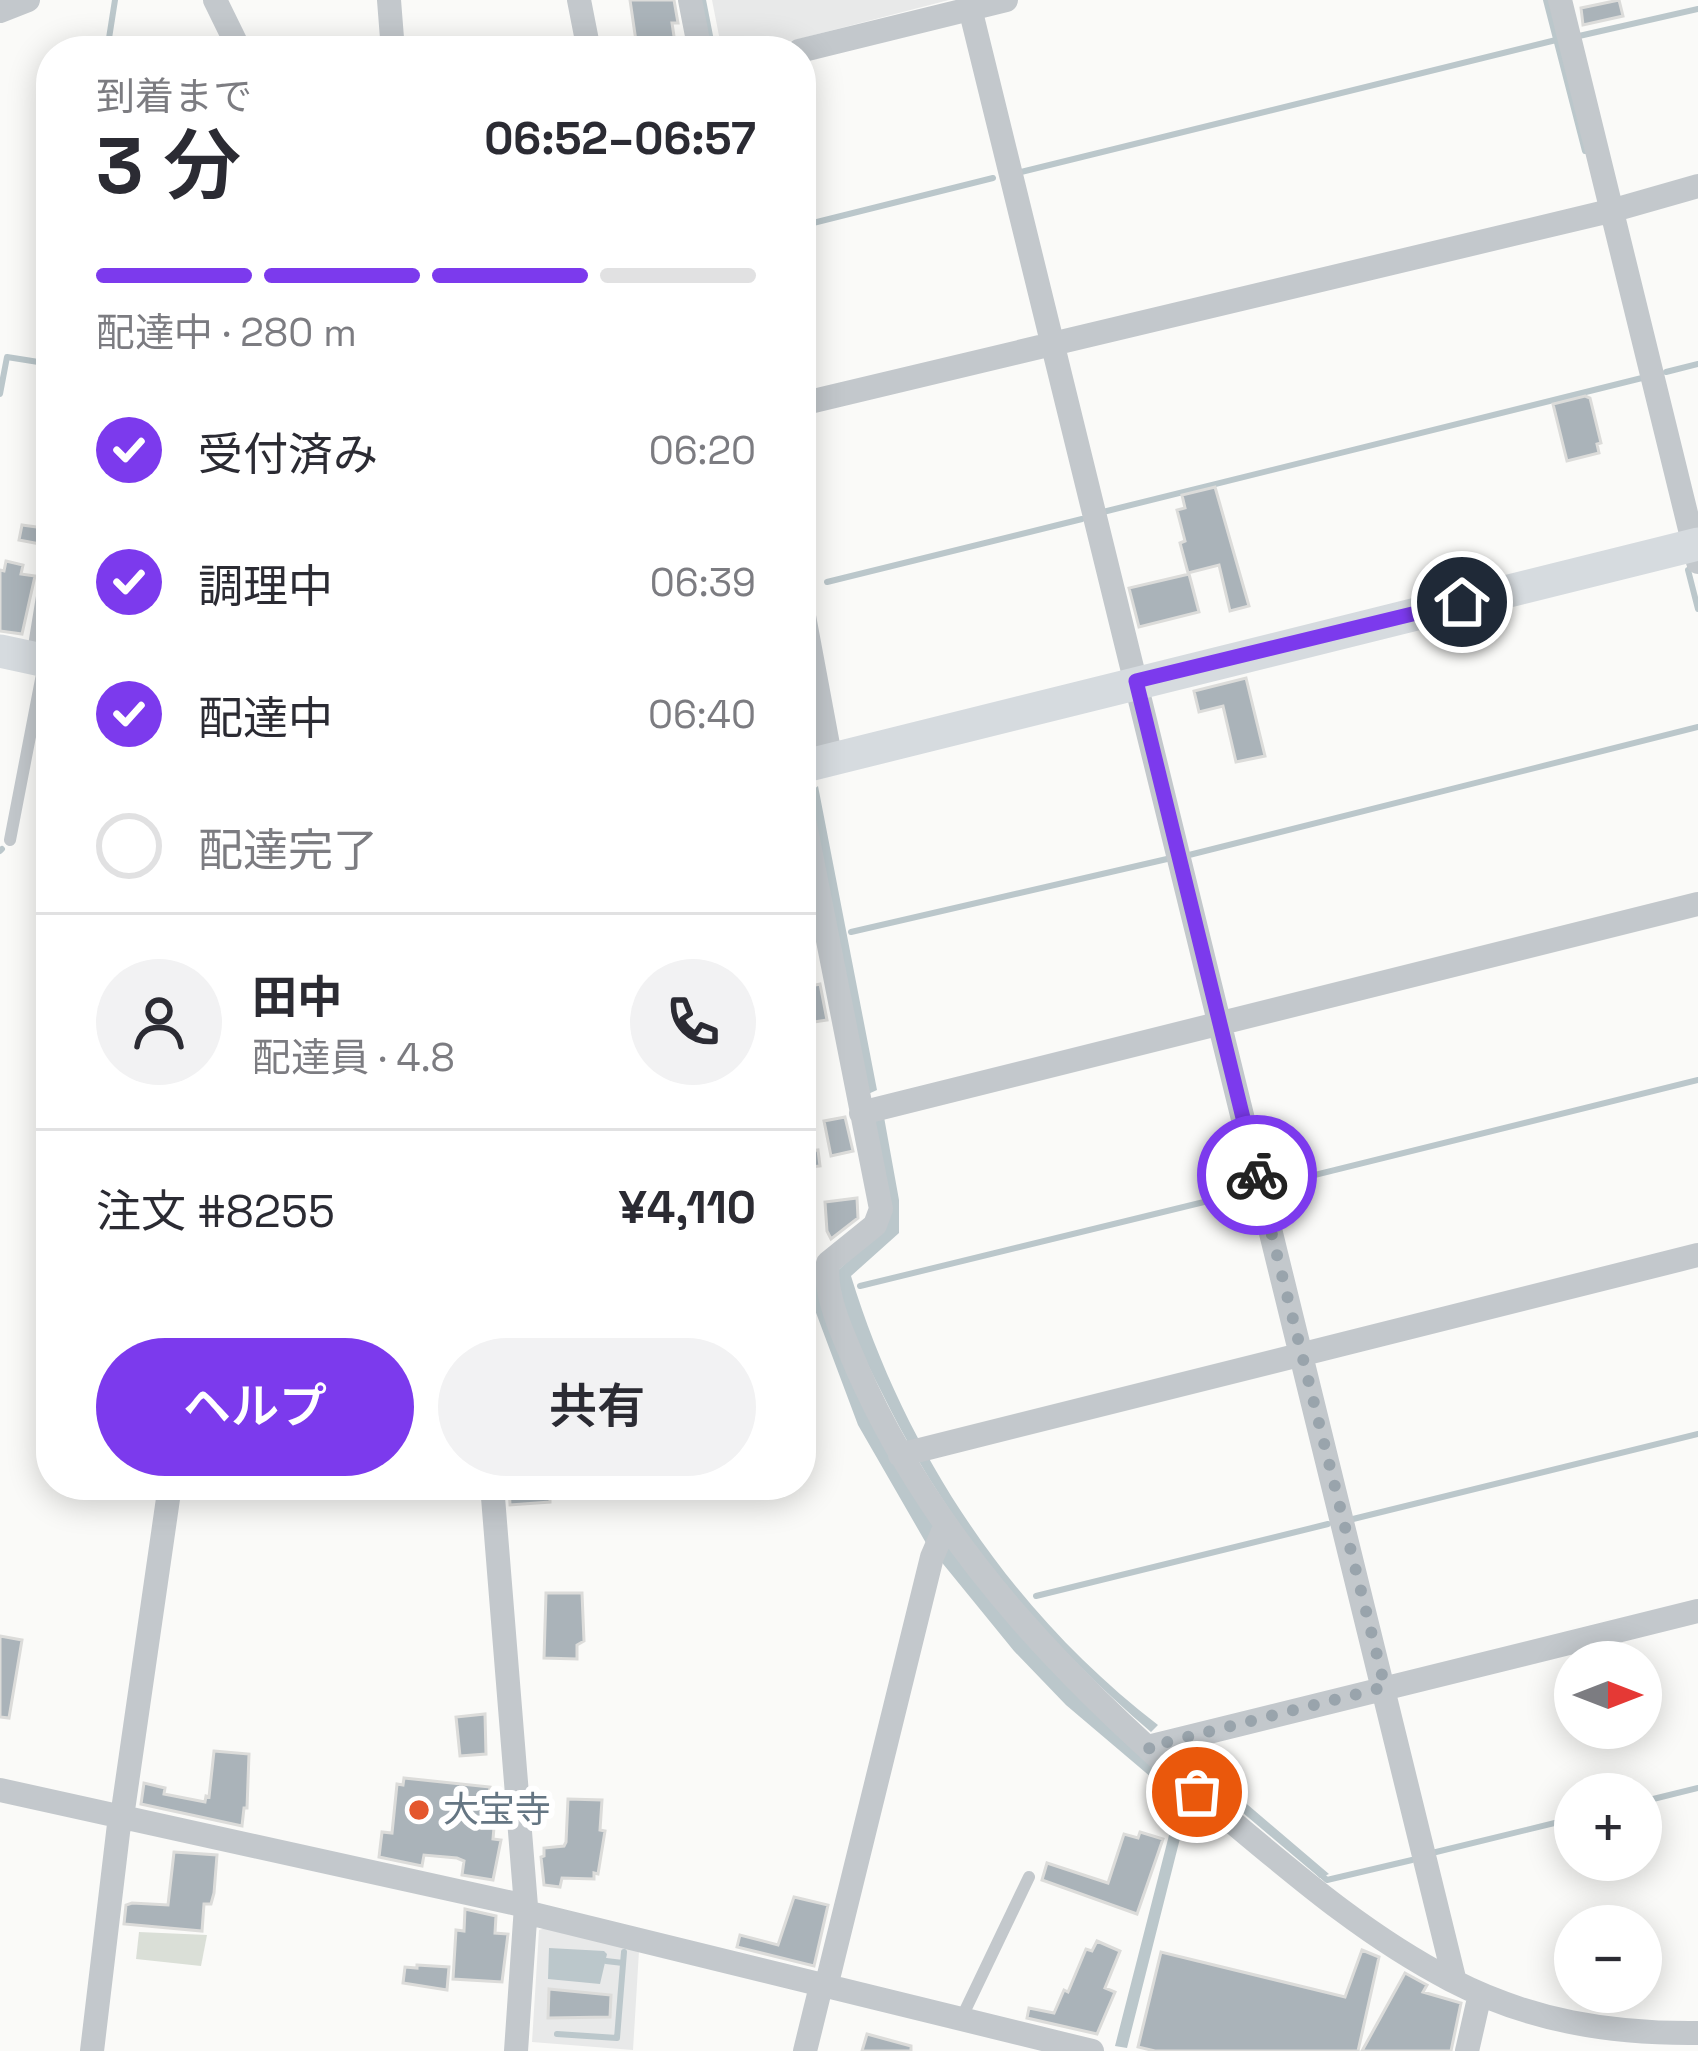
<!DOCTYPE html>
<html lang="ja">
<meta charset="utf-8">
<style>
body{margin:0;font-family:"Space Grotesk","Noto Sans JP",sans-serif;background:#f2f2f3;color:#2b2b33;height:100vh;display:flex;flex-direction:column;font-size:45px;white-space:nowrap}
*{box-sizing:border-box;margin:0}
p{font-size:39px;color:#7c7c81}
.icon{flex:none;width:66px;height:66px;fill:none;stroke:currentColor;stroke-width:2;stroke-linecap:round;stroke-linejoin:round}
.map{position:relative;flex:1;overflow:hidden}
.drawer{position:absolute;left:36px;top:36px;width:780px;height:1464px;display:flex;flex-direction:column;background:#fff;border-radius:48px;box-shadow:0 6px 30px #0003}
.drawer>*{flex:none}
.needle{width:78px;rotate:90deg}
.buttons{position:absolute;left:1554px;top:1641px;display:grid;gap:24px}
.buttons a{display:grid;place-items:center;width:108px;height:108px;border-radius:50%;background:#fff;box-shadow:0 6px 30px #0003;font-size:60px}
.pin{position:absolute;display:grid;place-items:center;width:102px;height:102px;color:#fff;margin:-51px;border:6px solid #fff;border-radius:50%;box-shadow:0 3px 12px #0007}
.courier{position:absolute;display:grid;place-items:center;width:120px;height:120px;margin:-60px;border:9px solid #7c3aed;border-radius:50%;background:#fff;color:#222;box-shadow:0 3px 15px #0007}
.headline em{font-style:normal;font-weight:600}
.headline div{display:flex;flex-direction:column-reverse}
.headline{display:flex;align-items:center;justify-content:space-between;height:204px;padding:0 60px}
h1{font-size:78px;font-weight:600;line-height:90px}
.bar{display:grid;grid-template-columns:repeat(4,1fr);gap:18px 12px;align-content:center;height:144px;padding:0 60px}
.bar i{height:15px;border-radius:9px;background:#e1e1e2}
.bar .current{background:#7c3aed}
.bar p{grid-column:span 4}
.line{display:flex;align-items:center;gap:30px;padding:0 60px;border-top:3px solid #e1e1e2}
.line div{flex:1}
.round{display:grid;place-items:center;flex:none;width:126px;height:126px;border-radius:63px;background:#f2f2f3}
ol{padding:0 60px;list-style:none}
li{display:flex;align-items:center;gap:36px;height:132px}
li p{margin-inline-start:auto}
li .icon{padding:12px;border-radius:50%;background:#7c3aed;color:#fff;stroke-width:4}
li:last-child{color:#7c7c81}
li i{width:66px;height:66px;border:6px solid #e1e1e2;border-radius:50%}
.cta{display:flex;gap:24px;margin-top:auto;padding:24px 60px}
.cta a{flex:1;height:138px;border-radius:72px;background:#7c3aed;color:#fff;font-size:48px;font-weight:600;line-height:138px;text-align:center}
.cta a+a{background:#f2f2f3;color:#2b2b33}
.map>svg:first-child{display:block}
.built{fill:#e8e9e9}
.green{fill:#dadfd7}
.water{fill:#bbc7cb}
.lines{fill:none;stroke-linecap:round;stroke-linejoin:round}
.stream{stroke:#bbc7cb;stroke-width:6}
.building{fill:#aab3b9;stroke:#dcdcda;stroke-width:3}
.lane{stroke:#c3c8cc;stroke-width:12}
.street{stroke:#c3c8cc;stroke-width:24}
.secondary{stroke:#d6dbdf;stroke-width:33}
.done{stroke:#99a4ac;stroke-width:12;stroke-dasharray:0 21.6}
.route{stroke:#7c3aed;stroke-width:15}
.poi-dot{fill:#e4572e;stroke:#fff;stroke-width:4.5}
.labels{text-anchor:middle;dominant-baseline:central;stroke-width:12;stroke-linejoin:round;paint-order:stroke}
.poi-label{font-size:36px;fill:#657683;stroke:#fff;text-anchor:start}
</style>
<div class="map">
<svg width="1698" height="2051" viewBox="0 0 1698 2051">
<rect width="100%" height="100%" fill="#fafaf8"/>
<path class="built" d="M712,0H949L752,51H722Z
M546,1928L639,1951L633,2050L532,2042L539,1930Z"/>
<path class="green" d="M139,1932L207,1935L201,1966L136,1959Z"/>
<path class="water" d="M818,786L877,1090L866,1095L808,794Z
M884,1117L899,1200V1233L851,1276C905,1452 1011,1612 1158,1725L1151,1732C1037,1634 949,1529 882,1393C863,1355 843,1315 836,1272L880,1233L872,1122Z
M809,1271H816L903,1478L1191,1795L1127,2048L1115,2046L1178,1800L1066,1705L1014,1651L926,1543L858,1425L809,1294L804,1275Z
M1180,1747L1329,1874L1320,1878L1171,1752Z
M549,1948L604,1951L607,1954L600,1984L548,1979Z"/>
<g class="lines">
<path class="stream" d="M703,0L713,51
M1546,0L1585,151
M1579,36L1698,9
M107,51L115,0
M1021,172L1556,40
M801,226L993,178
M1666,372L1698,364
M0,394L7,357L51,364
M1103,512L1642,378
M801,541L811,597
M1688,570L1698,609
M827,582L1082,519
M0,851L2,849
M1189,855L1698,727
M851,932L1167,859
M1270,1186L1698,1080
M860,1286L1249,1191
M1353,1519L1698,1434
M1036,1596L1328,1524
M1641,1802L1698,1788
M1432,1853L1575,1818
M1319,1873L1327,1880L1412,1860
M606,1961L623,1963
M557,2034L617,2038L624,1952"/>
</g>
<path class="building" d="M630,0H674L678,23H672L675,43L637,48Z
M1619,0L1623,16L1583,25L1581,8Z
M1585,396L1590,398L1601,443L1597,444L1599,453L1567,461L1553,404Z
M1215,487L1249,606L1230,611L1219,565L1188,573L1180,543L1185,541L1177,510L1185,508L1182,495Z
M22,525L44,528L40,544L19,540Z
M6,561L23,565L21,574L35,576L22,634L0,631V570L4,571Z
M1189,574L1199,612L1139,627L1129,588Z
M1246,678L1265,756L1236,762L1223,706L1199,712L1194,691Z
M820,984L827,1020L801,1024V988Z
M845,1117L853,1151L831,1156L824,1121Z
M818,1150L820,1166L801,1168V1152Z
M857,1198L858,1218L831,1239L827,1231L825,1202Z
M509,1485H550V1502L510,1505Z
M546,1593H582L584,1641L577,1645V1659L544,1658Z
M0,1636L22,1640L9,1718L0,1717Z
M485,1714L486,1754L460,1756L456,1717Z
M214,1751L249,1754L247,1808H244L242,1826L141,1804L144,1783L165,1788L164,1794L205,1802L206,1796L209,1797Z
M404,1778L490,1787L488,1803L496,1804L493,1839L501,1840L493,1880L462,1875L464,1861L457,1858L424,1855L422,1866L379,1857L382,1832L392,1833L397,1784L403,1785Z
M568,1799L602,1800L600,1830L605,1831L598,1874L594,1873V1879L562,1878L560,1887L544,1885L541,1857L544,1856V1848L564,1846L566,1842Z
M1140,1832L1163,1839L1137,1914L1042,1880L1047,1863L1108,1883L1124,1834L1138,1838Z
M174,1852L217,1855L214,1893L211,1904H204L202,1931L124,1924L126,1905L132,1903L168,1905Z
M794,1897L828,1905L814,1966L737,1947L740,1935L778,1945Z
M465,1909L496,1916L495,1933L508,1934L502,1982L453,1979L456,1930L464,1931Z
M1097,1941L1120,1951L1105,1988L1115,1992L1097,2034L1027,2018L1029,2008L1054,2013L1064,1990L1068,1992L1086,1949L1092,1951Z
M1362,1950L1379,1957L1358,2051H1155L1138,2047L1161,1952L1345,1997Z
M417,1965L449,1967L447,1990L403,1983L405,1967L417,1968Z
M1405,1973L1427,1985L1423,1992L1461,2003L1451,2051H1362Z
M549,1989L611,1995L610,2017L548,2018Z
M867,2034L911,2046V2051H862Z"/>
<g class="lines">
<path class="lane" d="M33,652L50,547
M10,840L44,664
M961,2019L1029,1877"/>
<path class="street" d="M215,0L240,51
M389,0L393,51
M579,0L589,51
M690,0L700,51
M968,0L1455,1982
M1560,0L1698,562
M0,11L28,0
M799,51L1006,0
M801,404L1614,210L1698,186
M801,600L831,761
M801,804L881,1209L875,1225L828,1263C823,1295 845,1339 857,1368C939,1555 1083,1697 1237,1826C1305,1883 1372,1939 1451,1980C1530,2021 1611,2034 1698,2033
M861,1113L1698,904
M900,1455L1698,1255
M492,1485L526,1906L516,2051
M1148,1747L1698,1611
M0,1790L526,1906
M122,1817L170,1485
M525,1912L1092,2051
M826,1987L932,1557L945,1527
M92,2051L120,1816
M805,2051L821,1986
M1467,2051L1480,1994"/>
<path class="secondary" d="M0,651L51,662
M801,767L1698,544"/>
</g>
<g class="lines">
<path class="done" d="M1197,1792L1148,1747L1385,1687L1257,1175"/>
<path class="route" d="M1257,1175L1136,681L1462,602"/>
</g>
<circle class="poi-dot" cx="419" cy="1810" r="12"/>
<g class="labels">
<g class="poi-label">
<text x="443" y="1810">大宝寺</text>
</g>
</g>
</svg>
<div class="buttons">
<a><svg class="needle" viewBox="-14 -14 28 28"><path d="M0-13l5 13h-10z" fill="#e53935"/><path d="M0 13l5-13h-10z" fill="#7c7c81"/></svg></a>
<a>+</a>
<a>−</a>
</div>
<div class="pin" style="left:1197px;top:1792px;background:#ea580c"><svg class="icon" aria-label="bag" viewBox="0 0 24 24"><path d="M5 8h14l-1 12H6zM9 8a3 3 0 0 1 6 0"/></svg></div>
<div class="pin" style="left:1462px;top:602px;background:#1f2937"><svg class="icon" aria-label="home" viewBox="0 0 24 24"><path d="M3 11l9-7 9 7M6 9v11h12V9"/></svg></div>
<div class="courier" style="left:1257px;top:1175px"><svg class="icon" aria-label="bike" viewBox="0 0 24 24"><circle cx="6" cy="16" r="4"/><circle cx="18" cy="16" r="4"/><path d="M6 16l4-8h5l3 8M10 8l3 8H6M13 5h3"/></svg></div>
<section class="drawer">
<div class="headline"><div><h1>3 分</h1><p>到着まで</p></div><em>06:52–06:57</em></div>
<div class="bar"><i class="current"></i><i class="current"></i><i class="current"></i><i></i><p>配達中 · 280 m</p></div>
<ol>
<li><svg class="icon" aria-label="check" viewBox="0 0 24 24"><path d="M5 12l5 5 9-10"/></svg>受付済み<p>06:20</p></li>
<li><svg class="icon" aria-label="check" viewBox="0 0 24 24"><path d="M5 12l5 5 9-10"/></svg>調理中<p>06:39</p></li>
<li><svg class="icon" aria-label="check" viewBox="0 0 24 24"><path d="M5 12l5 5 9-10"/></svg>配達中<p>06:40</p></li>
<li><i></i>配達完了</li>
</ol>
<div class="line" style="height:216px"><a class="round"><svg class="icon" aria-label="person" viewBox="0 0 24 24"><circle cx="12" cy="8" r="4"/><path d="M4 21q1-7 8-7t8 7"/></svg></a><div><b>田中</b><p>配達員 · 4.8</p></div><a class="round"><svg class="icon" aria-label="phone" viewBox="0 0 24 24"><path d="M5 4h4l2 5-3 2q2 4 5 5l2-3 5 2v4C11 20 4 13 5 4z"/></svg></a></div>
<div class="line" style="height:156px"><div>注文 #8255</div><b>¥4,110</b></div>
<div class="cta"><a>ヘルプ</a><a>共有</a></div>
</section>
</div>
